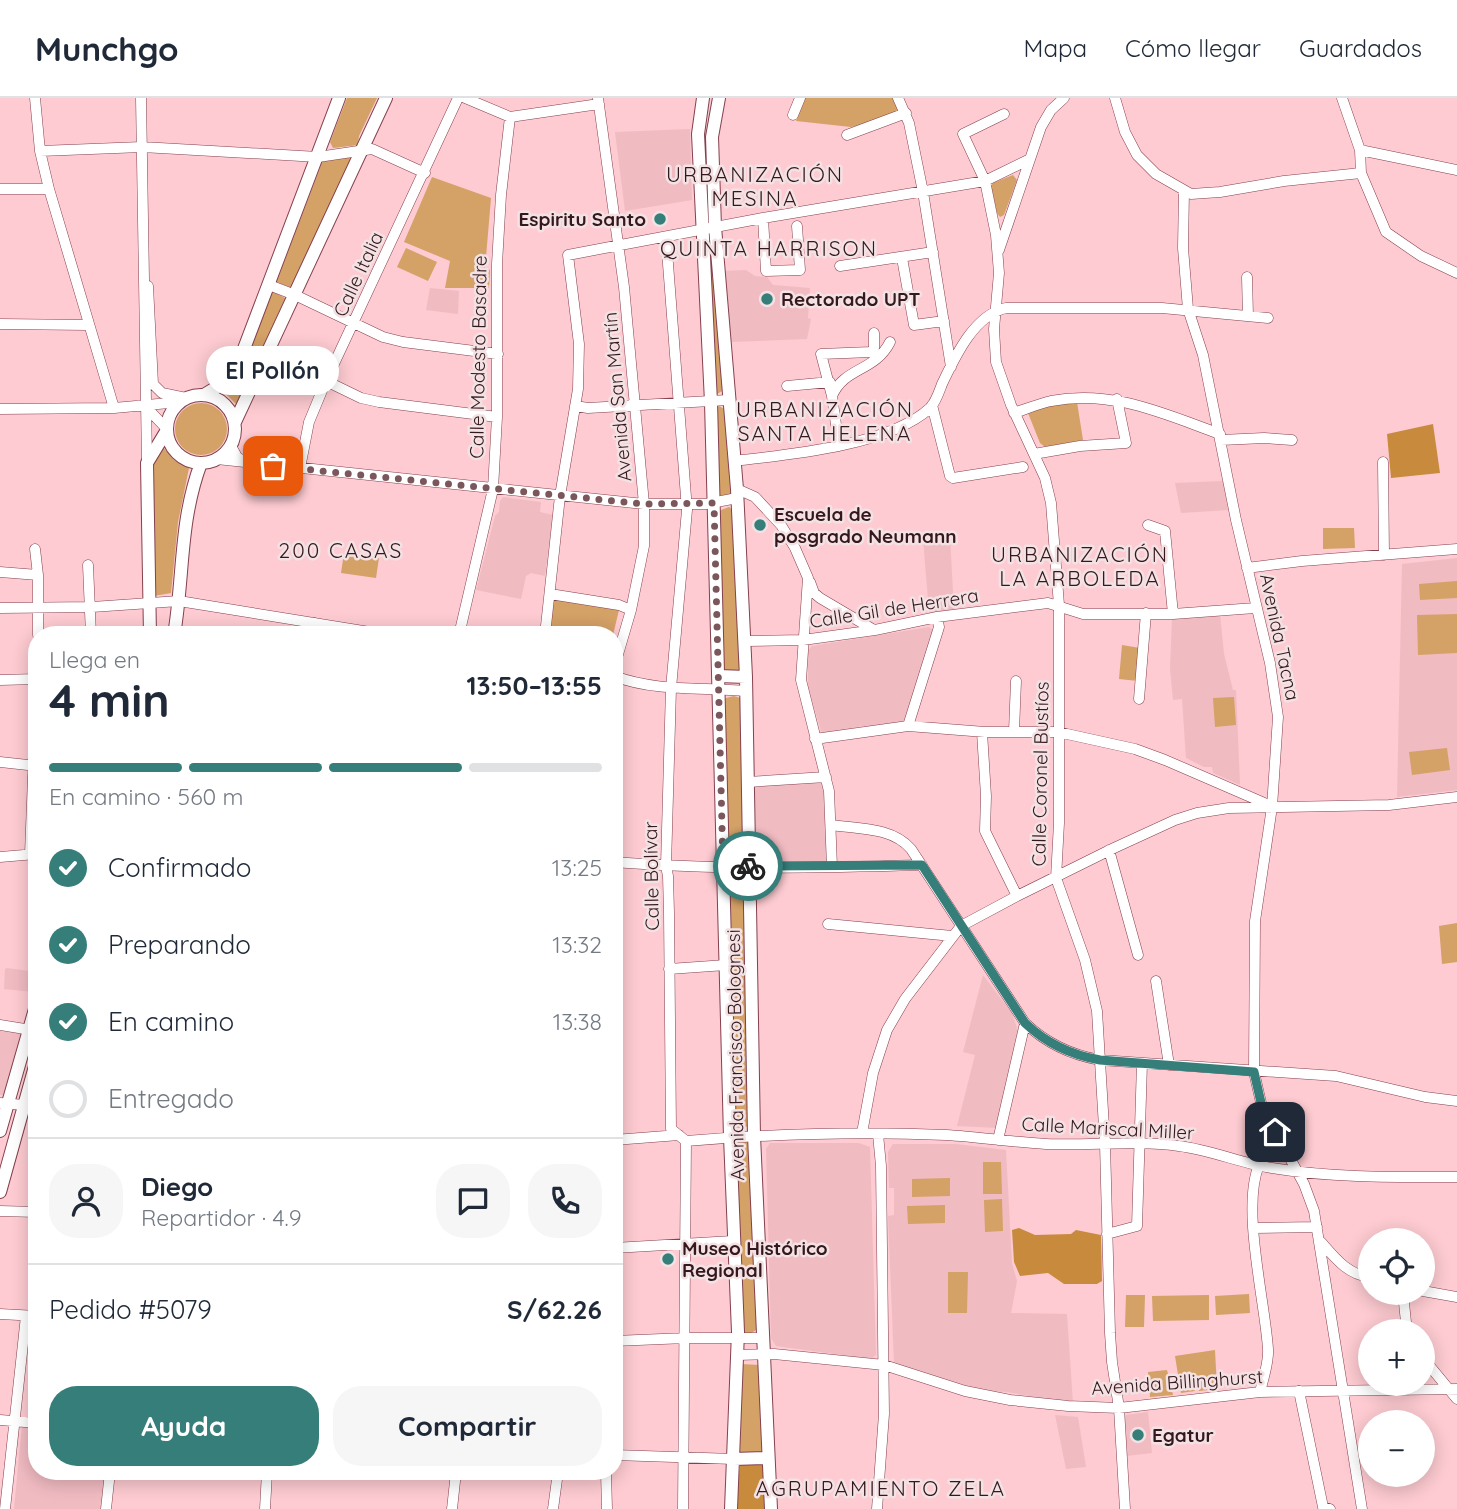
<!DOCTYPE html>
<html lang="es">
<meta charset="utf-8">
<style>
body{margin:0;font-family:Quicksand,sans-serif;background:#f6f6f7;color:#1f2937;height:100vh;display:flex;flex-direction:column;font-size:26px;white-space:nowrap}
*{box-sizing:border-box;margin:0}
p{font-size:23px;color:#747a83}
.icon{flex:none;width:38px;height:38px;fill:none;stroke:currentColor;stroke-width:2;stroke-linecap:round;stroke-linejoin:round}
.map{position:relative;flex:1;overflow:hidden}
.drawer{position:absolute;left:28px;top:528px;width:595px;height:854px;display:flex;flex-direction:column;background:#fff;border-radius:28px;box-shadow:0 4px 18px #0003}
.drawer>*{flex:none}
.controls{position:absolute;left:1358px;top:1130px;display:grid;gap:14px}
.controls a{display:grid;place-items:center;width:77px;height:77px;border-radius:50%;background:#fff;box-shadow:0 4px 18px #0003;font-size:35px}
.pin{position:absolute;display:grid;place-items:center;width:60px;height:60px;color:#fff;margin:-30px;border-radius:14px;box-shadow:0 4px 10px #0006}
.courier{position:absolute;display:grid;place-items:center;width:70px;height:70px;margin:-35px;border:5px solid #367e7a;border-radius:50%;background:#fff;color:#222;box-shadow:0 2px 9px #0007}
.bubble{position:absolute;height:49px;border-radius:24px;background:#fff;box-shadow:0 4px 18px #0003;font-size:23px;font-weight:800;line-height:49px;text-align:center}
.summary em{font-style:normal;font-weight:800}
.summary div{display:flex;flex-direction:column-reverse}
.summary{display:flex;align-items:center;justify-content:space-between;height:119px;padding:0 21px}
h1{font-size:46px;font-weight:800;line-height:52px}
.bar{display:grid;grid-template-columns:repeat(4,1fr);gap:10px 7px;align-content:center;height:84px;padding:0 21px}
.bar i{height:9px;border-radius:5px;background:#e0e1e3}
.bar .on{background:#367e7a}
.bar p{grid-column:span 4}
.line{display:flex;align-items:center;gap:18px;padding:0 21px;border-top:2px solid #e0e1e3}
.line div{flex:1}
.round{display:grid;place-items:center;flex:none;width:74px;height:74px;border-radius:28px;background:#f6f6f7}
ol{padding:0 21px;list-style:none}
li{display:flex;align-items:center;gap:21px;height:77px}
li p{margin-inline-start:auto}
li .icon{padding:7px;border-radius:50%;background:#367e7a;color:#fff;stroke-width:4}
li:last-child{color:#747a83}
li i{width:38px;height:38px;border:4px solid #e0e1e3;border-radius:50%}
.action{display:flex;gap:14px;margin-top:auto;padding:14px 21px}
.action a{flex:1;height:80px;border-radius:28px;background:#367e7a;color:#fff;font-size:28px;font-weight:800;line-height:80px;text-align:center}
.action a+a{background:#f6f6f7;color:#1f2937}
header{display:flex;align-items:center;gap:42px;box-sizing:border-box;height:98px;padding:0 35px;background:#fff;border-bottom:2px solid #e0e1e3}
header strong{font-size:33px}
nav{display:flex;gap:38px;margin-inline-start:auto;font-size:24px}
.map>svg:first-child{display:block}
.built{fill:#f1bbc2}
.green{fill:#d4a166}
.forest{fill:#c88b3e}
.lines{fill:none;stroke-linecap:round;stroke-linejoin:round}
.minor-casing{stroke:#85404d;stroke-width:11}
.major-casing{stroke:#85404d;stroke-width:14}
.minor{stroke:#fff;stroke-width:10}
.major{stroke:#fff;stroke-width:12}
.done{stroke:#7b575c;stroke-width:7;stroke-dasharray:0 12.6}
.route{stroke:#367e7a;stroke-width:9}
.poi-dot{fill:#367e7a;stroke:#f3e2e4;stroke-width:2.5}
.labels{text-anchor:middle;dominant-baseline:central;stroke-width:5;stroke-linejoin:round;paint-order:stroke}
.poi-label{font-size:19px;font-weight:bold;fill:#35181d;stroke:#f3e2e4;text-anchor:start}
.street-label{font-size:19px;fill:#35181d;stroke:#f3e2e4}
.neighbourhood-label{font-size:21px;letter-spacing:2px;fill:#35181d;stroke:#f3e2e4}
</style>
<header>
<strong>Munchgo</strong>
<nav><a>Mapa</a><a>Cómo llegar</a><a>Guardados</a></nav>
</header>
<div class="map">
<svg width="1457" height="1411" viewBox="0 0 1457 1411">
<rect width="100%" height="100%" fill="#fdcbd1"/>
<path class="built" d="M690,31L692,102L625,113L615,34Z
M746,172L755,178L767,179L773,187L810,190L808,220L811,221L807,241L731,244L722,173Z
M430,190L459,193L458,216L426,212Z
M1223,383L1228,412L1181,415L1175,385Z
M503,399L541,404L540,414L553,417L545,478L531,475L526,478L521,501L476,492L495,418L499,414L500,403Z
M950,438L954,513L929,515L923,440Z
M1457,460V692L1397,699L1402,466Z
M1220,516L1224,556L1233,592H1236L1240,687L1213,675L1212,669H1204L1186,660L1182,601L1173,602L1170,571L1172,519Z
M929,529L934,533L904,626L867,631L864,628L856,629L853,632L824,635L821,633L808,589V553L812,548Z
M826,679L832,769L751,768L748,684Z
M7,870L37,874L34,894L4,891L5,871Z
M983,877L1012,915L1019,936L998,1030L957,1028L975,957L963,954Z
M0,933L23,935L4,997H0Z
M770,1045H859L870,1049L876,1257L871,1261L776,1248L771,1240L766,1051Z
M893,1046H956L1006,1052L1012,1165L1017,1183L1011,1215L1067,1216L1073,1306L1007,1294L984,1293L894,1265L888,1118L894,1117V1090H889L888,1054Z
M1148,1314L1152,1355L1126,1358L1125,1319L1126,1317Z
M1055,1317L1078,1319L1086,1369L1066,1371Z
M22,1326L37,1327V1374H108L105,1411H14Z"/>
<path class="green" d="M347,0H377L359,38L358,47L333,50L330,44Z
M805,0H898L900,12L873,24L851,29L796,23Z
M349,59L352,62L350,63L292,190L277,184L276,180H278L321,67V63Z
M1013,77L1017,82L1004,117L1000,119L997,115L991,88L993,85Z
M432,79L491,100L485,171L490,172L489,190H445L450,163L404,144Z
M710,138L724,292L717,296L706,139Z
M406,150L437,164L428,183L397,169Z
M272,193L287,201L284,203L237,307L225,295L226,292L236,282L238,283Z
M1077,304L1083,342L1045,349L1040,345L1028,315L1055,306Z
M175 331a26 26 0 1 1 52 0a26 26 0 1 1-52 0Z
M719,308L726,312L732,393L729,398L723,399L719,396L715,312Z
M163,349L174,362L189,370L178,424L171,495L154,498L152,368Z
M729,409L735,414L741,575L722,572L718,417L721,412Z
M1323,430H1354L1355,450L1323,451Z
M344,455L379,460L376,480L341,475Z
M1457,483V500L1420,502L1419,486Z
M553,499L619,512L613,537H547Z
M1457,516V555L1418,557L1417,517Z
M1122,547L1140,550L1138,583L1119,581Z
M734,598L740,600L743,607L746,752L737,757L728,752L722,607L726,600Z
M1234,599L1236,627L1215,629L1213,600Z
M1447,650L1450,672L1412,677L1409,654Z
M735,780L741,781L747,786L751,1026C744,1031 740,1032 734,1027L729,785Z
M1457,825V864L1442,866L1439,828Z
M740,1042L748,1043L759,1230L750,1236L741,1234L734,1045Z
M983,1064H1001L1002,1096H983Z
M950,1080V1098L912,1099V1081Z
M1002,1101L1003,1133L985,1134L984,1102Z
M945,1107V1125L908,1126L907,1108Z
M948,1174H968L967,1215H948Z
M1249,1196L1250,1215L1216,1217L1215,1198Z
M1126,1197H1145L1144,1229H1125Z
M1209,1197V1222L1153,1223L1152,1198Z
M1215,1252L1217,1291L1199,1293L1197,1286L1195,1287V1293L1181,1295L1175,1258Z
M741,1266L760,1267L763,1356L739,1358Z
M1167,1272L1173,1297L1150,1299L1148,1274Z"/>
<path class="forest" d="M1433,326L1440,375L1391,380L1387,336Z
M1019,1130L1035,1137L1071,1136L1076,1132L1101,1137L1102,1183L1097,1186H1064L1048,1175L1020,1178L1014,1164L1012,1132Z
M762,1365L765,1367L767,1411H736L740,1366Z"/>
<g class="lines">
<g class="minor-casing">
<path id="minor" d="M35,0L40,53L49,91L114,310
M141,0L147,364
M465,0L510,19L599,6
M598,0L624,189L644,406V448L631,512L614,570
M898,0L909,25L923,94L951,269
M1115,0L1125,34L1137,57L1156,76L1191,96L1220,94L1284,83L1361,75
M1342,0L1360,52L1361,75L1386,134L1421,158L1457,175
M1004,16L963,36L985,83L996,137L999,175L994,231L996,264L1011,307L1045,380L1051,405L1059,507V725L1056,780L1085,862L1097,913L1105,1046L1110,1235L1112,1264L1119,1310L1125,1411
M793,17L800,0
M847,37L906,15
M1360,52L1457,72
M40,53L142,49L318,59L372,51L425,75
M0,91H49
M1184,93L1183,150L1188,211L1203,257L1236,422L1270,565L1278,619L1272,709L1255,823L1254,974L1262,1009L1304,1086L1314,1113L1362,1411
M763,120L766,173L800,172L797,128
M666,140L687,412L671,590L666,768L668,778L669,815L671,1031L686,1043
M999,152L1041,29L1051,12L1064,0
M902,160L914,227L944,223
M840,168L933,154
M1247,179L1248,218
M269,187L295,197L383,239L403,244L498,256
M148,188L153,286L162,295L186,300
M0,226L88,227
M326,283L361,300L379,304L497,319
M787,288L830,284
M832,298L821,256L871,254L874,250V235
M932,307L950,378L953,380L1023,369
M145,308L166,330
M575,308L588,310L728,302
M0,311L114,310L180,304
M1014,315C1026,311 1038,306 1051,303C1112,291 1164,316 1220,336
M1221,342L1264,340L1292,342
M231,348L237,359L246,365
M839,348L832,298C844,269 875,274 890,244
M1034,356L1080,348L1126,345L1117,301
M217,361L644,406H706L737,400
M734,363C787,357 889,348 930,310C936,304 939,294 942,286C955,259 974,217 1006,210H1162L1268,220
M1383,364L1384,457
M300,370L309,324L326,283L458,0
M737,391L755,399L781,427L795,450L808,480L801,582L829,693L832,769
M1148,427L1165,433L1173,516
M35,451L38,477V537
M88,467L91,537
M1247,470L1302,463L1457,451
M0,474L38,477
M810,484L814,495L820,500L874,532
M550,496L619,507L631,512
M0,510L92,509L179,503L388,537
M314,537L315,525
M459,537L493,391L497,319V166L501,97L510,19
M545,537L560,398L578,291L579,246L568,157L763,120L985,83L1028,62
M745,543L803,542L875,532L937,519L1048,505L1083,516H1173L1255,510
M614,578C656,594 703,589 746,593
M0,582L37,581
M1139,601L1146,515
M908,628L939,529L937,519
M1014,633L1016,583
M982,634L986,698L985,733L1017,798
M815,641L908,628L985,634H1058L1135,651L1165,662L1269,707
M0,664L37,668
M748,684L826,679
M832,727C859,731 892,729 911,751L1025,925C1047,946 1071,957 1100,962L1336,978L1425,999L1457,1003
M1109,752L1138,857
M30,756L37,577
M0,759L36,756
M614,764C716,772 820,770 922,767
M828,826L952,838
M669,871L726,867
M1156,883L1169,967
M0,927L37,933
M0,1005L37,1008
M862,1035L873,975L887,932L905,901L961,828L1017,798L1114,750L1175,722L1197,715L1229,710L1389,707L1457,699
M614,1042L679,1037
M998,1042L1025,925
M686,1043C772,1036 859,1033 946,1037C979,1039 1013,1044 1046,1046C1090,1048 1135,1042 1179,1048C1211,1052 1240,1065 1272,1070C1332,1080 1396,1079 1457,1079
M1259,1067C1241,1110 1265,1203 1268,1251C1269,1265 1263,1281 1260,1294
M0,1113L37,1114
M1254,1130L1317,1129
M1107,1136L1137,1128L1142,965
M1321,1144C1335,1160 1348,1177 1370,1179
M614,1150L733,1143
M1423,1193L1457,1199
M1403,1195L1407,1234
M0,1216L37,1218
M614,1243L686,1240H762
M737,1257L774,1256L884,1267L965,1293L1010,1302L1068,1308L1119,1310L1260,1294L1457,1291
M1423,1260L1457,1301
M1299,1293L1323,1409L1330,1411
M0,1322L37,1325
M614,1357L734,1361
M606,1374L607,1411
M5,1411L26,1218
M106,1411L110,1374
M265,1411L267,1374
M452,1411L456,1374
M553,1411L558,1374
M683,1411L686,1043
M877,1411L884,1316L881,1068L878,1036"/>
</g>
<g class="major-casing">
<path id="major" d="M703,0L698,36L711,304L730,1039L738,1234L731,1411
M719,0L712,39L715,129L737,391L746,579L754,1038L771,1411
M167 331a34 34 0 1 1 68 0a34 34 0 1 1-68 0Z
M204,297L227,283L239,264L339,0
M235,324L386,0
M150,537L147,365L167,332
M174,537C184,478 179,424 201,365
M719,578L746,579
M0,1033L37,904
M0,1094L37,961
M734,1361L768,1360"/>
</g>
<use href="#minor" class="minor"/>
<use href="#major" class="major"/>
</g>
<g class="lines">
<path class="done" d="M273,368L644,406L714,405L723,769L748,768"/>
<path class="route" d="M748,768L922,767L1025,925C1047,946 1071,957 1100,962L1254,974L1262,1009L1275,1034"/>
</g>
<g class="poi-dot">
<circle cx="660" cy="121" r="7"/>
<circle cx="767" cy="201" r="7"/>
<circle cx="760" cy="427" r="7"/>
<circle cx="668" cy="1161" r="7"/>
<circle cx="1138" cy="1337" r="7"/>
</g>
<g class="labels">
<g class="poi-label">
<text x="646" y="121" text-anchor="end">Espiritu Santo</text>
<text x="781" y="201">Rectorado UPT</text>
<text x="774" y="416">Escuela de<tspan x="774" dy="22">posgrado Neumann</tspan></text>
<text x="682" y="1150">Museo Histórico<tspan x="682" dy="22">Regional</tspan></text>
<text x="1152" y="1337">Egatur</text>
</g>
<g class="street-label">
<text transform="translate(358 176) rotate(-65)">Calle Italia</text>
<text transform="translate(478 259) rotate(-89)">Calle Modesto Basadre</text>
<text transform="translate(617 299) rotate(-95)">Avenida San Martín</text>
<text transform="translate(894 510) rotate(-9)">Calle Gil de Herrera</text>
<text transform="translate(1280 539) rotate(78)">Avenida Tacna</text>
<text transform="translate(1040 676) rotate(-89)">Calle Coronel Bustíos</text>
<text transform="translate(651 778) rotate(-91)">Calle Bolívar</text>
<text transform="translate(735 957) rotate(-91)">Avenida Francisco Bolognesi</text>
<text transform="translate(1108 1030) rotate(3)">Calle Mariscal Miller</text>
<text transform="translate(1177 1284) rotate(-4)">Avenida Billinghurst</text>
</g>
<g class="neighbourhood-label">
<text x="755" y="76">URBANIZACIÓN<tspan x="755" dy="24">MESINA</tspan></text>
<text x="769" y="150">QUINTA HARRISON</text>
<text x="825" y="311">URBANIZACIÓN<tspan x="825" dy="24">SANTA HELENA</tspan></text>
<text x="341" y="452">200 CASAS</text>
<text x="1080" y="456">URBANIZACIÓN<tspan x="1080" dy="24">LA ARBOLEDA</tspan></text>
<text x="881" y="1390">AGRUPAMIENTO ZELA</text>
</g>
</g>
</svg>
<div class="controls">
<a><svg class="icon" aria-label="locate" viewBox="0 0 24 24"><circle cx="12" cy="12" r="6"/><path d="M12 2v4M12 18v4M2 12h4M18 12h4"/></svg></a>
<a>+</a>
<a>−</a>
</div>
<div class="pin" style="left:273px;top:368px;background:#ea580c"><svg class="icon" aria-label="bag" viewBox="0 0 24 24"><path d="M5 8h14l-1 12H6zM9 8a3 3 0 0 1 6 0"/></svg></div>
<div class="pin" style="left:1275px;top:1034px;background:#1f2937"><svg class="icon" aria-label="home" viewBox="0 0 24 24"><path d="M3 11l9-7 9 7M6 9v11h12V9"/></svg></div>
<div class="courier" style="left:748px;top:768px"><svg class="icon" aria-label="bike" viewBox="0 0 24 24"><circle cx="6" cy="16" r="4"/><circle cx="18" cy="16" r="4"/><path d="M6 16l4-8h5l3 8M10 8l3 8H6M13 5h3"/></svg></div>
<div class="bubble" style="left:206px;top:248px;width:133px">El Pollón</div>
<section class="drawer">
<div class="summary"><div><h1>4 min</h1><p>Llega en</p></div><em>13:50–13:55</em></div>
<div class="bar"><i class="on"></i><i class="on"></i><i class="on"></i><i></i><p>En camino · 560 m</p></div>
<ol>
<li><svg class="icon" aria-label="check" viewBox="0 0 24 24"><path d="M5 12l5 5 9-10"/></svg>Confirmado<p>13:25</p></li>
<li><svg class="icon" aria-label="check" viewBox="0 0 24 24"><path d="M5 12l5 5 9-10"/></svg>Preparando<p>13:32</p></li>
<li><svg class="icon" aria-label="check" viewBox="0 0 24 24"><path d="M5 12l5 5 9-10"/></svg>En camino<p>13:38</p></li>
<li><i></i>Entregado</li>
</ol>
<div class="line" style="height:126px"><a class="round"><svg class="icon" aria-label="person" viewBox="0 0 24 24"><circle cx="12" cy="8" r="4"/><path d="M4 21q1-7 8-7t8 7"/></svg></a><div><b>Diego</b><p>Repartidor · 4.9</p></div><a class="round"><svg class="icon" aria-label="chat" viewBox="0 0 24 24"><path d="M4 5h16v11H9l-5 4z"/></svg></a><a class="round"><svg class="icon" aria-label="phone" viewBox="0 0 24 24"><path d="M5 4h4l2 5-3 2q2 4 5 5l2-3 5 2v4C11 20 4 13 5 4z"/></svg></a></div>
<div class="line" style="height:91px"><div>Pedido #5079</div><b>S/62.26</b></div>
<div class="action"><a>Ayuda</a><a>Compartir</a></div>
</section>
</div>
